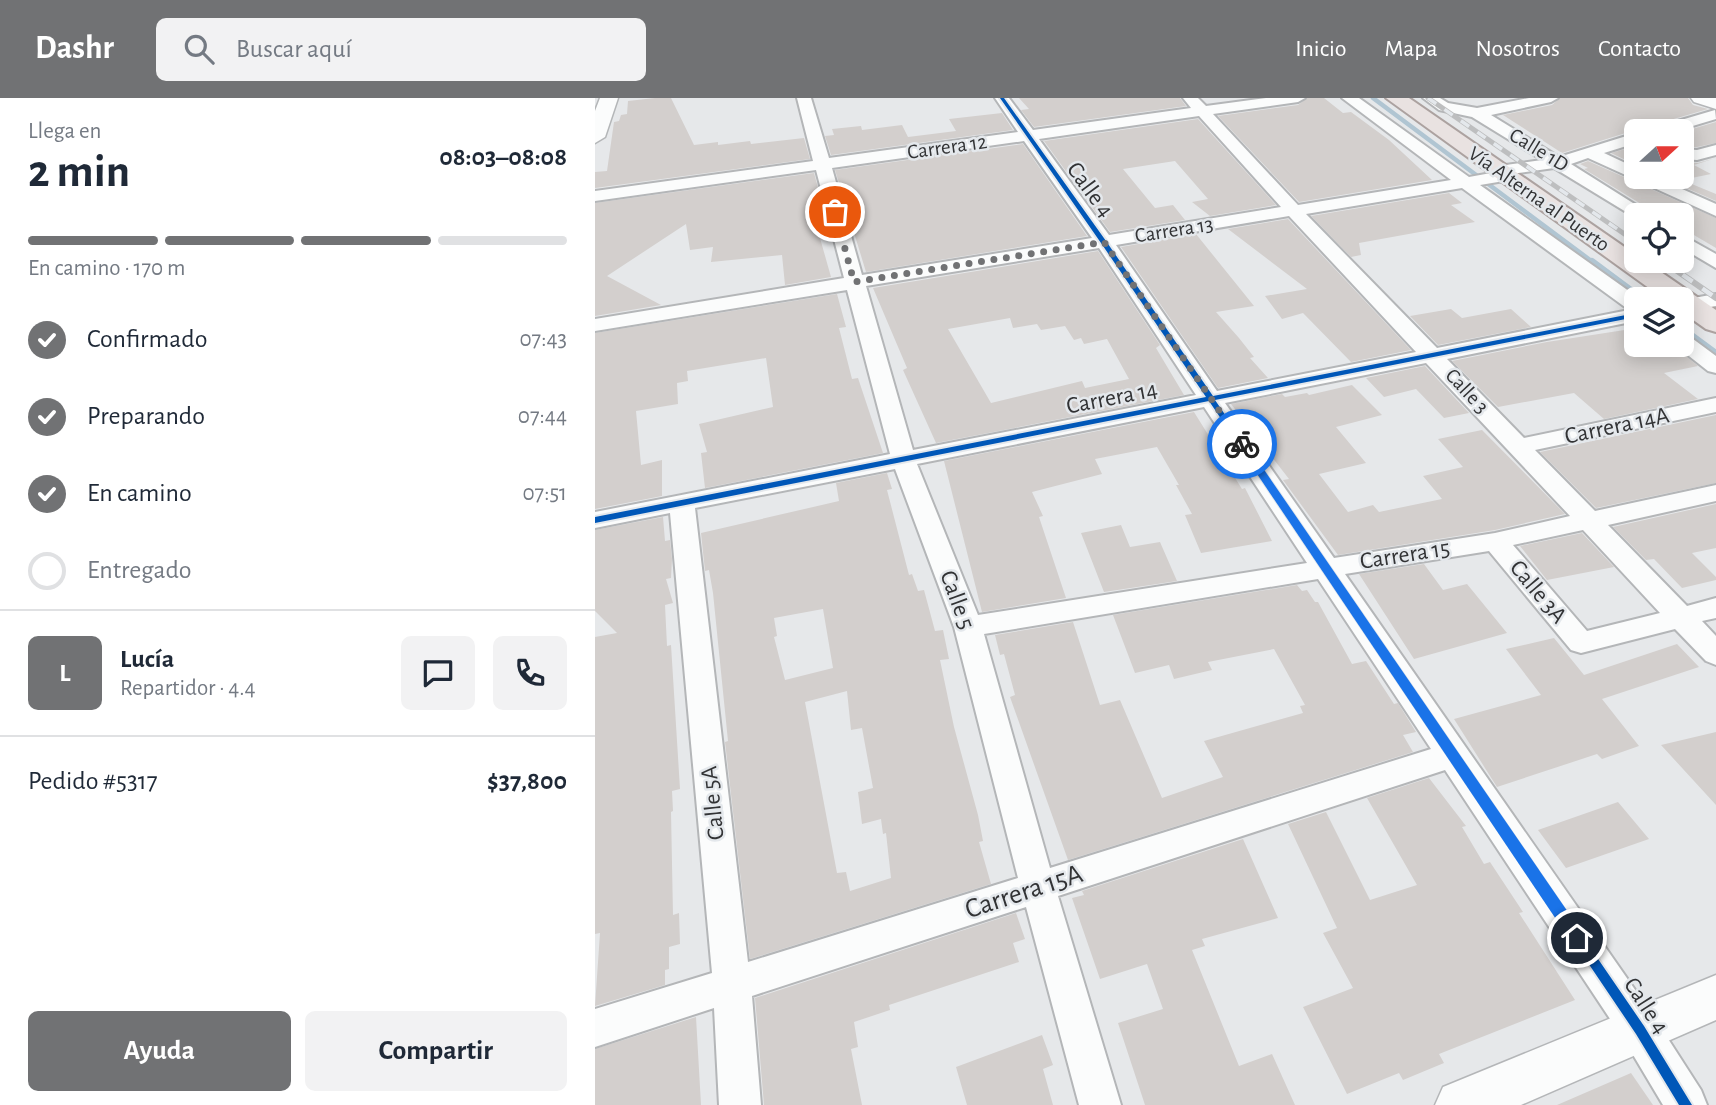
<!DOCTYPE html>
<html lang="es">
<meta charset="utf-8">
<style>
body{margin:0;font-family:"Alegreya Sans",sans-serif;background:#f2f2f3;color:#1f2937;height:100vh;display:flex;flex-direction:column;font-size:26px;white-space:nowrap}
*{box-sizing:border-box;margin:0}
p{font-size:23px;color:#747a83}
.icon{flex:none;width:38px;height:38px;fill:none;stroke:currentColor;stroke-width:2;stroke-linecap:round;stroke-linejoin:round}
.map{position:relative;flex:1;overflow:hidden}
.sheet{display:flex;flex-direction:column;background:#fff;width:595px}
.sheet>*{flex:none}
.needle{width:46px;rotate:69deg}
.buttons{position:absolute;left:1029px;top:21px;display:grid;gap:14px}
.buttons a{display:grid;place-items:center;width:70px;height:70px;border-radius:10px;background:#fff;box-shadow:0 4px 18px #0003;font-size:35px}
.pin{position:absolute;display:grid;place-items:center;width:60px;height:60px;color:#fff;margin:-30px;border:4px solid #fff;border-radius:50%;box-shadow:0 2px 7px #0007}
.courier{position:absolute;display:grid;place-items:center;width:70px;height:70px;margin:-35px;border:5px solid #1a73e8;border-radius:50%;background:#fff;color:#222;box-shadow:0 2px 9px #0007}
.overview em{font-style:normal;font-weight:700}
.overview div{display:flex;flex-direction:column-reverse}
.overview{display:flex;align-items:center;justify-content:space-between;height:119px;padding:0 28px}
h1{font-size:46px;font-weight:700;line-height:52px}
.bar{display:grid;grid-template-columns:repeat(4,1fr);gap:10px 7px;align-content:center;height:84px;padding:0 28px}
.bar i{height:9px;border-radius:5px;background:#e0e1e3}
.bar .on{background:#717274}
.bar p{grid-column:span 4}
.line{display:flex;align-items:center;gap:18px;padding:0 28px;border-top:2px solid #e0e1e3}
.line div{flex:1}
.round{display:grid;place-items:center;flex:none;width:74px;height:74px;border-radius:10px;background:#f2f2f3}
ol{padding:0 28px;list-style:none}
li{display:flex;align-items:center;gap:21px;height:77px}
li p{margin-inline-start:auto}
li .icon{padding:7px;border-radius:50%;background:#717274;color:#fff;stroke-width:4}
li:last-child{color:#747a83}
li i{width:38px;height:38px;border:4px solid #e0e1e3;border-radius:50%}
.primary-button{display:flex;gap:14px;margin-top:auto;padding:14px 28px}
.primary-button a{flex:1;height:80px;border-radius:10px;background:#717274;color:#fff;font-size:28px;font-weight:700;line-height:80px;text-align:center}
.primary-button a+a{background:#f2f2f3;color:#1f2937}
header{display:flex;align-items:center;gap:42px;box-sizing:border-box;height:98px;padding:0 35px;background:#717274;color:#fff}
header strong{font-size:33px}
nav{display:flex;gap:38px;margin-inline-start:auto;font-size:24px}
.search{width:490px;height:63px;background:#f2f2f3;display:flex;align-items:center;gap:18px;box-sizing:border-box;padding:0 24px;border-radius:10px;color:#747a83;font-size:26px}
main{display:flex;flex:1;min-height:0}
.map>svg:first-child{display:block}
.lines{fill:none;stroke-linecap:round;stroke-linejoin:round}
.stream-far1{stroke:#b0c5d2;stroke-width:4.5}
.stream{stroke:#b0c5d2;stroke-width:6}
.building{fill:#d3cfcd;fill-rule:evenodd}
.minor-casing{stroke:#b4b6b8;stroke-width:4}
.tertiary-casing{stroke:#b4b6b8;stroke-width:3}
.primary-casing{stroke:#aca2a0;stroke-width:4}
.minor{fill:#fbfcfc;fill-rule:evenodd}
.tertiary{fill:#fbfcfc;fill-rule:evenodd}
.primary{fill:#e9e2e1;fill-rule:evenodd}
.rail-far1-casing{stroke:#bdbebf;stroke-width:5}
.rail-casing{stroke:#bdbebf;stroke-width:6}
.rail-far1{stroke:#e4e8ec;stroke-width:3.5;stroke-dasharray:10;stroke-linecap:butt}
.rail{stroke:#e4e8ec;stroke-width:4.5;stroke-dasharray:12;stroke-linecap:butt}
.cycleway-casing{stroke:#e4e8ec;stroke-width:4}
.cycleway{fill:#0057b8;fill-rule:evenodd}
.route{fill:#1a73e8}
.done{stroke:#717274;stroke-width:7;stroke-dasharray:0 12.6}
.labels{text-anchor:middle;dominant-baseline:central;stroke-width:5;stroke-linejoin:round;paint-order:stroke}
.far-street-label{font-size:21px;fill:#323335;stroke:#e4e8ec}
.street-label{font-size:24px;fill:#323335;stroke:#e4e8ec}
.near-street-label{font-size:28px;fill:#323335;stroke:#e4e8ec}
</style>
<header>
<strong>Dashr</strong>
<div class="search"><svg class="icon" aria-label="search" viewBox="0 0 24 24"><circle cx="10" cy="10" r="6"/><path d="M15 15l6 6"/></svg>Buscar aquí</div>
<nav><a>Inicio</a><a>Mapa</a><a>Nosotros</a><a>Contacto</a></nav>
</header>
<main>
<section class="sheet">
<div class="overview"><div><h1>2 min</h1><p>Llega en</p></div><em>08:03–08:08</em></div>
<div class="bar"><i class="on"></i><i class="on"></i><i class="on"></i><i></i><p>En camino · 170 m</p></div>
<ol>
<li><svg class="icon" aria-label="check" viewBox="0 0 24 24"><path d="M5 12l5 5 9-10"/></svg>Confirmado<p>07:43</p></li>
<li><svg class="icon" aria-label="check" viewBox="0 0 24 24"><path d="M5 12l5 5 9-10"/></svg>Preparando<p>07:44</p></li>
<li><svg class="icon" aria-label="check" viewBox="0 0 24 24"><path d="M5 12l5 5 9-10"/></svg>En camino<p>07:51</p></li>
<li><i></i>Entregado</li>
</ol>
<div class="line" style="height:126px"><b class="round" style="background:#717274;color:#fff">L</b><div><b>Lucía</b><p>Repartidor · 4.4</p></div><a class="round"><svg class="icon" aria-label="chat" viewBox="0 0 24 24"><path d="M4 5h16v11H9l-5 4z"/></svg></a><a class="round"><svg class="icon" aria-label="phone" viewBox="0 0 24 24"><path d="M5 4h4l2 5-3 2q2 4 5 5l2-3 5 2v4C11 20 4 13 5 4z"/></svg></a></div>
<div class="line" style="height:91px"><div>Pedido #5317</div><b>$37,800</b></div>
<div class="primary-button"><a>Ayuda</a><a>Compartir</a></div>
</section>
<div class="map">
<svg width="1121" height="1007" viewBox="0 0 1121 1007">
<rect width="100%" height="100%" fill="#e6e8ea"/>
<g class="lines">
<path class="stream-far1" d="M778,0L999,165"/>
<path class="stream" d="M997,163L1048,201
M1087,230L1121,255"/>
</g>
<path class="building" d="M60,0H76L99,47L123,44V47L155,43L156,46L209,40L215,61L0,90V74L12,73L19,24L24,23L26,17L32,16L33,3Z
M424,0H585L591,8L439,29L426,12L434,11Z
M712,0H729L748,15L756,14L794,42L837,82L704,104L623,18L703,7Z
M965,0H1093L1098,7L1113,11L1058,27L1054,33L1040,32L967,55L908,17L957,7Z
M407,15L418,32L236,57L230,38L239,37L237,31L266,28L267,32L307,27L313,39L361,33L354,21Z
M603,21L681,107L615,118L597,104L613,101L580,63L528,71L560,110L578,107L590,122L515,134L449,43Z
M1121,24V45L1102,49H1087V34Z
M428,46L492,138L271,174L240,72Z
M1041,48V67L1016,55Z
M1121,60L1099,67L1116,76L1087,82L1121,96V103L1066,79H1087V64L1103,65Z
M993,63L1121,120V150L1087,130V117H1064L989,71L993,70L985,66Z
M219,75L225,97L214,101L236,179L190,187L187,157L116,164L118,149L95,152L91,126L12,178L66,207L0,218V105Z
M854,95L867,105L856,107L880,124L764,145L766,157L756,159L716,118Z
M693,121L816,252L756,264L708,215L687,221L670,198L712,191L633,131Z
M601,136L659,208L621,214L644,240L659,259L655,260L673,280L623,290L526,149Z
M503,153L565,247L561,250L589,297L341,345L308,272L312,270L278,190ZM415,220L418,230L442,226L446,232L470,228L479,242L486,240L489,246L512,241L534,281L490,290L487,283L396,305L353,231Z
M242,196L251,229L244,230L257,281L263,280L288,355L110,390L106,355L112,354L104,326L178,309L171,260L92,273L93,283L82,285L83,306L41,313L46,367L67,362V398L0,411V235Z
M856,211L867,220L916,211L936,229L843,247L815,218Z
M1036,231L1041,235V247H1078L1103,268L1069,275L1103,301L1009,321L979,295L903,309L857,263L952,244Z
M830,268L874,315L849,320L821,291L789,299L771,280Z
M757,287L787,317L741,329L771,365L724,376L753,414L778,407L784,414L847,401L828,378L868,369L843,341L887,332L970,416L900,432L743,457L688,382L694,381L636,306L687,296L690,299L712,295L714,297Z
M599,314L647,391L650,390L677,443L606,455L590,417L597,416L581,387H584L562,349L500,361L507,376L437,394L448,418L444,419L471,500L387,514L349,363Z
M1121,317V385L1001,410L945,354Z
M292,375L297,391L292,392L314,477L317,476L323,493L329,492L340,533L348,532L354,561L345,562L359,629L383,717L388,743L384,744L396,786L155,861L130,644L133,643L118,495L114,472L110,473L106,435L244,403L241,385ZM228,511L238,570L190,582L179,539L182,538L179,520ZM252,593L256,632L267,630L278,690L263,694L267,726L286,721L288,736L291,735L296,780L255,793L251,774L242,775L210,604Z
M1121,406V450L1097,455L1121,479V482L1087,490L1059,461L1051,462L1018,429Z
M68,419L70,443L75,442L77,461L76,480L71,481L78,505L70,507L72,548L76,547L85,691L77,693L78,713L76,714L78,817L84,815L85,846L74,849V871L70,872V887L0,908L5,835L0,836V539L22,535L0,513V432Z
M526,427L535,449L565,444L582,483L509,494L486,435Z
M987,435L1019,469L952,482L925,448Z
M829,466L848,492L872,486L912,535L819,561L764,476Z
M702,487L707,493L712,492L720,504H723L757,566L771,563L799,606L803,605L821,634L808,637L818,654L473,762L415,599L420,597L409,556L405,557L400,537L478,524L505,607L525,602L567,700L628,679L609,643L708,615L705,608L710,607L679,551L613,564L617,572L579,581L574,567L540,575L518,517Z
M959,540L989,577L1082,546L1104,569L1007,601L1044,648L1007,661L1002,656L902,689L859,621L946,597L911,551Z
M1121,634V707L1066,647Z
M834,680L871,728L867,729L889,766L895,764L928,814L924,815L980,902L844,956L849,965L808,982L804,975L752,996L708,909L758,890L728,835L742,830L693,726L731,714L775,802L822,787L772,700Z
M1023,704L1054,741L971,770L943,732Z
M648,741L683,820L607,841L610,848L597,852L644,968L677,956L700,1007H550L523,925L568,911L552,866L505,881L477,800L489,797L487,793Z
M421,815L430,841L418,845L424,864L294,907L295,912L259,924L263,949L256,951L267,1007H169L160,900Z
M101,919L106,1007H0V951Z
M447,937L458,967L448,971L458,1007H372L361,969Z
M1036,975L1058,1007H962Z"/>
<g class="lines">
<g class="minor-casing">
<path id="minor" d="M202,0H216L234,60L423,34L400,0H414L438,32L596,10L588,0H603L611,8L671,0H710L703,4L618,16L703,107L856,82L747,0H764L874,79L896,75L897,69L903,68L947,62L877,19L844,12L828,0H845L853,5L882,10L934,0H963L956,4L896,17L964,59L1041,35V45L1009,55L1041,70V79H1060L1121,106V118L993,60L976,66L1057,117H1041V120L959,70L916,76L915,82L885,87L1045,201H1041V223L852,261L929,340L1121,300V314L940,352L1000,413L1121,387V403L1013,427L1092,508L1121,500V520L1107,523L1121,538V567L1111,563L1080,531L986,555L976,552L894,453L750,476L1059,919L1106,992L1112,1007H1068L1031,945L850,672L463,798L526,1007H484L431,809L157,898L166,1007H124L119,910L0,949V911L117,875L75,415L0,430V414L295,356L252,192L0,233V221L249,180L221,72L0,103V93L218,63ZM604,18L686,109L514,137L444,41ZM429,43L497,140L267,177L237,70ZM867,90L1034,212L842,250L711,116ZM694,118L821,254L622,293L521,147ZM504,150L601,297L318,352L271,188ZM831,265L975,418L900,435L739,460L630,305ZM609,309L712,465L383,517L322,366ZM300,371L359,529L423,780L153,864L100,410ZM988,432L1065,515L992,533L918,447ZM723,481L836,651L455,770L389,536Z
M1120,12L1121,21L1081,33H1057L1059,30Z
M1121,47V57L1102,62L1087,61V51L1102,52Z
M1087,137L1121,156V170L1087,150Z
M1121,196V208L1087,214V202Z
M1087,236L1094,238L1121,258V275L1113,273L1080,247H1087Z"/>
</g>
<g class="tertiary-casing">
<path id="tertiary" d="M5,0H23L10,39L0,45V13Z
M1096,0H1121V11L1099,4Z
M1121,877V922L926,1007H840L848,989Z"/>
</g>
<g class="primary-casing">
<path id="primary" d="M791,0H814L1041,157V163H1050L1121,212V234L1111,231L1087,214V201H1069Z"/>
</g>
<use href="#minor" class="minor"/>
<use href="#tertiary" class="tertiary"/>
<use href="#primary" class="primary"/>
<g class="rail-far1-casing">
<path id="rail-far1" d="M833,0L1041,144
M1068,163L1071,165"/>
</g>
<g class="rail-casing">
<path id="rail" d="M1068,163L1121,200"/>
</g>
<use href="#rail-far1" class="rail-far1"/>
<use href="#rail" class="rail"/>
<g class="cycleway-casing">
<path id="cycleway" d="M405,0H409L511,143L618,298L1041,215V219L620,302L1049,928L1097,1007H1084L1041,936L614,303L0,425V419L611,299L506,145Z"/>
</g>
<use href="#cycleway" class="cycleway"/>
</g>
<path class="route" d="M647,343L650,344L988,836L990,840L988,845H977L642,346Z"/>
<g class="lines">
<path class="done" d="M240,114L259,184L509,144L647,346"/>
</g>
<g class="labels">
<g class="far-street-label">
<text transform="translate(352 49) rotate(-8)">Carrera 12</text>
<text transform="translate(944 52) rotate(31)">Calle 1D</text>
<text transform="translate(944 101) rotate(35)">Vía Alterna al Puerto</text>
<text transform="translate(579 132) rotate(-9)">Carrera 13</text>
<text transform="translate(872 293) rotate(47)">Calle 3</text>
</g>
<g class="street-label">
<text transform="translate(495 92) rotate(54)">Calle 4</text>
<text transform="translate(517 300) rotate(-11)">Carrera 14</text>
<text transform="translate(1022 328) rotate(-12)">Carrera 14A</text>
<text transform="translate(810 457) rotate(-9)">Carrera 15</text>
<text transform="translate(943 494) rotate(50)">Calle 3A</text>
<text transform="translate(362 502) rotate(70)">Calle 5</text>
<text transform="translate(118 705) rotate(-96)">Calle 5A</text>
<text transform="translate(1051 908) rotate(57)">Calle 4</text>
</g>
<g class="near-street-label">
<text transform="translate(429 794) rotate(-18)">Carrera 15A</text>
</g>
</g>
</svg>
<div class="buttons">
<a><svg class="needle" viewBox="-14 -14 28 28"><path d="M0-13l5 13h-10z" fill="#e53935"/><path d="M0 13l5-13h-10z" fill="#747a83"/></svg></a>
<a><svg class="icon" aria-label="locate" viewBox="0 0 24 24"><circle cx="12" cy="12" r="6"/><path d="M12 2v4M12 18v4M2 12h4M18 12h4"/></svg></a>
<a><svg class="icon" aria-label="layers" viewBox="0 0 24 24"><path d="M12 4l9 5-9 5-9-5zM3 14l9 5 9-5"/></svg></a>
</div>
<div class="pin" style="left:240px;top:114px;background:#ea580c"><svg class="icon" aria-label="bag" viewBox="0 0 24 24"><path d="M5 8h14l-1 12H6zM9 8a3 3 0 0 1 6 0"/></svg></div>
<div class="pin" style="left:982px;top:840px;background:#1f2937"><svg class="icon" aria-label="home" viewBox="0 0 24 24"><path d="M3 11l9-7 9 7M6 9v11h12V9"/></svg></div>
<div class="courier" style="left:647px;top:346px"><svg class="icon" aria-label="bike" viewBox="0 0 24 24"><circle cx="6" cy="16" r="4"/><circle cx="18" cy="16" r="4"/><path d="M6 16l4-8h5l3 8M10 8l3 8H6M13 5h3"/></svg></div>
</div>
</main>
